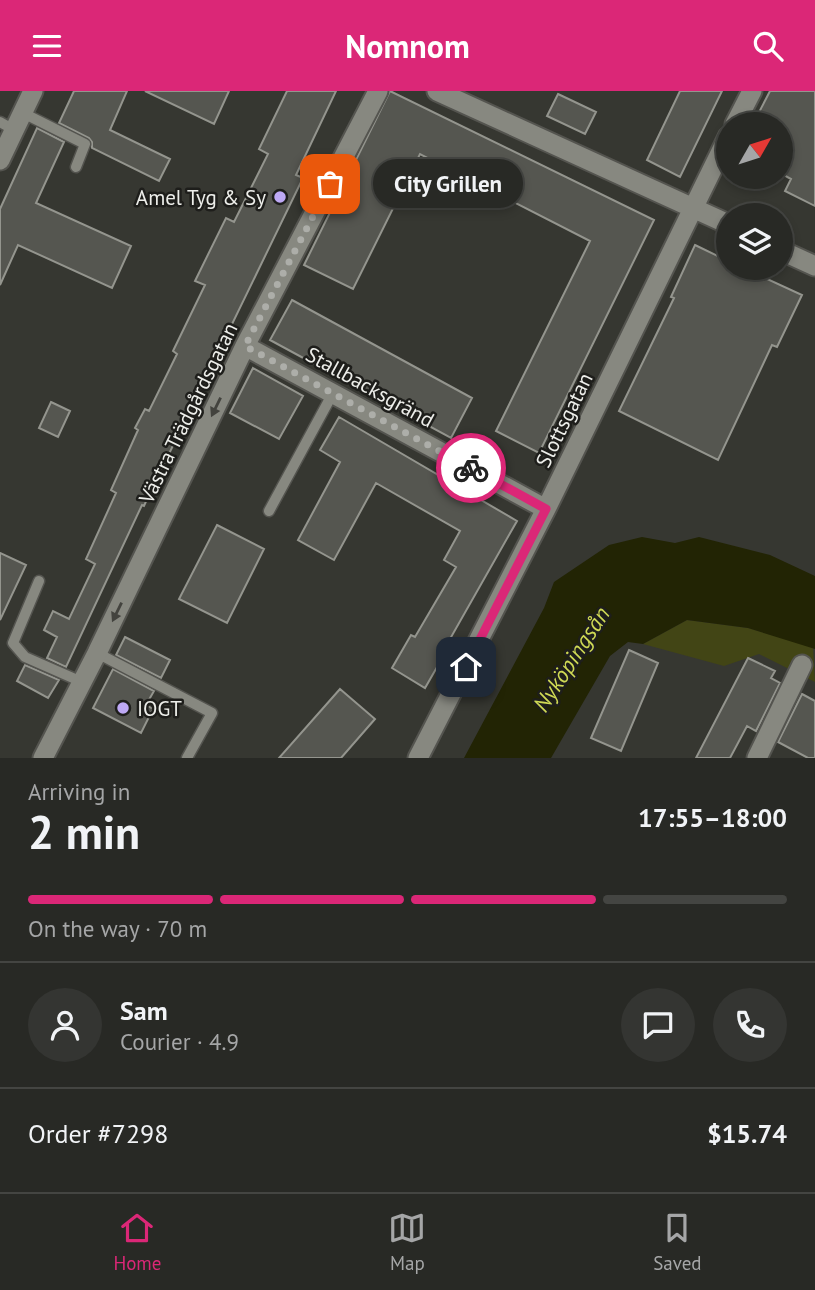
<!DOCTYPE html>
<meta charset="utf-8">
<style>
body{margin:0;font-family:"PT Sans",sans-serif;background:#343532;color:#f1f3f6;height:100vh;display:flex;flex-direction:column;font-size:26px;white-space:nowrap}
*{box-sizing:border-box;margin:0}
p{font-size:23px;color:#a5a6a7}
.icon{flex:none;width:38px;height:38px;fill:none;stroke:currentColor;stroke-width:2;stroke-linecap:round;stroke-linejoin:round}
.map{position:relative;height:667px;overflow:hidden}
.panel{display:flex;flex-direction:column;background:#282925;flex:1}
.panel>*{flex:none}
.needle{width:46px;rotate:51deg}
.controls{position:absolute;left:716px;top:21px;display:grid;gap:14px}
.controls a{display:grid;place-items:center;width:77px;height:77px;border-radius:50%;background:#282925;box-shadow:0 4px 10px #0003,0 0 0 2px #444542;font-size:35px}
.pin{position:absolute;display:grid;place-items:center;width:60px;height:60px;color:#fff;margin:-30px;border-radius:14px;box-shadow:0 4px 10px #0006}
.courier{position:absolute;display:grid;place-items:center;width:70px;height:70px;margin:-35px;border:5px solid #db2777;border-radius:50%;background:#fff;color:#222;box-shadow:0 2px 9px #0007}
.bubble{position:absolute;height:49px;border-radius:24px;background:#282925;box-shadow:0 4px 10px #0003,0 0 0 2px #444542;font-size:23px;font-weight:600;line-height:49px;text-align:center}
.summary em{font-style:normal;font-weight:600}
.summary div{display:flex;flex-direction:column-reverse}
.summary{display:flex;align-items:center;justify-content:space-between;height:119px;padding:0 28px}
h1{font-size:46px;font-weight:600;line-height:52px}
.bar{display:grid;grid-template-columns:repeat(4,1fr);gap:10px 7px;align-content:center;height:84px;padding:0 28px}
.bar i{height:9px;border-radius:5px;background:#444542}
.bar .current{background:#db2777}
.bar p{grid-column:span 4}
.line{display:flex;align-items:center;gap:18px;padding:0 28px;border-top:2px solid #444542}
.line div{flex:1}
.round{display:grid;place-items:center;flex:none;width:74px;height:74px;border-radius:37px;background:#343532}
header{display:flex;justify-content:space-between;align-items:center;height:91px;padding:0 28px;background:#db2777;color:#fff;font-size:32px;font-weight:600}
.dock{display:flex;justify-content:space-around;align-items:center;height:98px;border-top:2px solid #444542;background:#282925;font-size:19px;color:#a5a6a7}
.dock a{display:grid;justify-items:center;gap:4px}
.dock .current{color:#db2777}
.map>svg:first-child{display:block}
.green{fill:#424515}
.water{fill:#222404}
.building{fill:#555650;stroke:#94958e;stroke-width:2}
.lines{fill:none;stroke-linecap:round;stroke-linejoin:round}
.service-casing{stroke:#54544f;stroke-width:13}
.minor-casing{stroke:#54544f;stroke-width:23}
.service{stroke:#878880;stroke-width:10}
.minor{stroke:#878880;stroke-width:19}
.oneway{fill:#43433e}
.done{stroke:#adaea9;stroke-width:7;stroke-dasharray:0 12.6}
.route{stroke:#db2777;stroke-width:9}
.poi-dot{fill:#bea9f5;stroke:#1e1e1b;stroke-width:2.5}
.labels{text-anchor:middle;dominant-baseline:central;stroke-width:5;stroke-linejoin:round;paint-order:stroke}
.poi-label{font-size:21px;fill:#edeeea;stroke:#1e1e1b;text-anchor:end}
.street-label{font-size:21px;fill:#edeeea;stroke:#1e1e1b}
.water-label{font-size:23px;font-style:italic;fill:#cfd954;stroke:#1e1e1b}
</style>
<header><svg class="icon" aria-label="menu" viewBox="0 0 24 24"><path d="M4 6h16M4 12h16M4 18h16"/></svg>Nomnom<svg class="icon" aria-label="search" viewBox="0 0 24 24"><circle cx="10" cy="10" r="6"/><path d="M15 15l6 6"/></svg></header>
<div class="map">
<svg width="815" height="667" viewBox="0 0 815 667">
<rect width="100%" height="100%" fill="#363731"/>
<path class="green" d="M687,529L748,537L813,556L815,591L759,563L724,575L643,553Z"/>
<path class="water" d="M642,446L675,452L699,446L770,464L815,485V558L748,537L687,529L643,553L628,551L610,565L551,667H464L544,517L554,491L609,454Z"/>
<path class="building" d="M74,0H127L110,39L170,68L159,90L92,57V51L89,47L59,32Z
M145,0H229L214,33Z
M287,0H336L296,84L303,87L148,406L144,415L142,414L66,576L47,567L57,546L44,539L53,520L69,528L95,473L86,468L116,402L111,399L138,339L135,337L145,318L149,320L177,263L173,260L205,194L195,190L226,127L234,131L268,63L259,58Z
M390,0L654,129L539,362L496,340L590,150L420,63L353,198L304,174Z
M680,0H722L680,86L647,69Z
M770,0H815V115L785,100L791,88L780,82V33H753Z
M558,3L596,21L585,43L547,25Z
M37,37L64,51L36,112L131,155L112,197L18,154L0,194V118Z
M695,154L728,170V177H743L802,204L777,256L772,254L718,369L619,320L674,207L671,206Z
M292,209L472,307L451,347L270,249Z
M253,277L303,305L279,348L230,322Z
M51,311L70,320L58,346L39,337Z
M339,326L517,430L442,562L444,564L425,597L392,577L411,544L415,546L456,476L444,469L460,440L376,392L334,469L298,449L340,371L320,359Z
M217,434L264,458L227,532L179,508Z
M0,462L26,474L0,529Z
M125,546L170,569L161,587L116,564Z
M629,559L658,572L621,660L591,647Z
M748,567L775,580L771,587L780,592L756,640L747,635L730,667H696Z
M25,574L59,589L48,607L17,590Z
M113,578L154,600L146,614L153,618L141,642L93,617Z
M340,598L375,628L341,667H279Z
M802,603L815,610V667H808L778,651Z"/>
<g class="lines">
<g class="service-casing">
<path id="service" d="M23,22L85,53L76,76
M0,31L14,39
M269,420L333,302
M39,490L13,552L25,566L82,591
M97,562L212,622L187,667"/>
</g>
<g class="minor-casing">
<path id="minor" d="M437,0L728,133
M735,33L752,0
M0,69L33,0
M780,159L815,175
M245,255L546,418
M43,667L97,562L245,255L378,0
M418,667L546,418L728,46
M757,667L802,574"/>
</g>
<use href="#service" class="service"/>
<use href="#minor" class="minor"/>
</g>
<defs><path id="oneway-solid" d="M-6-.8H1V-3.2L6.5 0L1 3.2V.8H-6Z" transform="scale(1.75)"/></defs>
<g class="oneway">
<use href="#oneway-solid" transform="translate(216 316) rotate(116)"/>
<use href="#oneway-solid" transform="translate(117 521) rotate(116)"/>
</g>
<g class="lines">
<path class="done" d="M330,93L245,255L471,377"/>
<path class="route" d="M466,576L546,418L471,377"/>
</g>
<g class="poi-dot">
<circle cx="280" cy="106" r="7"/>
<circle cx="123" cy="617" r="7"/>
</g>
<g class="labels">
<g class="poi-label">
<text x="266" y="106">Amel Tyg &amp; Sy</text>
<text x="137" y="617" text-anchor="start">IOGT</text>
</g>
<g class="street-label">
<text transform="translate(370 296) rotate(29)">Stallbacksgränd</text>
<text transform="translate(188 322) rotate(-64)">Västra Trädgårdsgatan</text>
<text transform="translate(564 329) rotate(-64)">Slottsgatan</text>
</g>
<g class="water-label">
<text transform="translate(571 568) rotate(-57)">Nyköpingsån</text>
</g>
</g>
</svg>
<div class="controls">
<a><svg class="needle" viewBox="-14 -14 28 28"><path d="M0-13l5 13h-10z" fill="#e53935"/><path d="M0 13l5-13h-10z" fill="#a5a6a7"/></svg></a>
<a><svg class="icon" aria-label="layers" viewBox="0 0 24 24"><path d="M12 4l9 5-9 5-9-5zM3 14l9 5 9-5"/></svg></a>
</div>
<div class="pin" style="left:330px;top:93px;background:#ea580c"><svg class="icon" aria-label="bag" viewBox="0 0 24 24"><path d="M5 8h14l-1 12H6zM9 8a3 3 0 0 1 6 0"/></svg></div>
<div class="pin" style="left:466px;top:576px;background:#1f2937"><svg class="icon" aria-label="home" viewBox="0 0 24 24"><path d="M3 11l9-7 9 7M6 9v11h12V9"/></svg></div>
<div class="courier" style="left:471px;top:377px"><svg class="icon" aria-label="bike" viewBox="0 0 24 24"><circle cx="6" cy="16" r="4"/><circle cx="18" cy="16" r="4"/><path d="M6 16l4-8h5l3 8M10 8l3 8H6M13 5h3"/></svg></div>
<div class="bubble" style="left:373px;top:68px;width:150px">City Grillen</div>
</div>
<section class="panel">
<div class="summary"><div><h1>2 min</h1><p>Arriving in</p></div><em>17:55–18:00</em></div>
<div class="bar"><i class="current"></i><i class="current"></i><i class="current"></i><i></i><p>On the way · 70 m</p></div>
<div class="line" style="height:126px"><a class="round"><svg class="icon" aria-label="person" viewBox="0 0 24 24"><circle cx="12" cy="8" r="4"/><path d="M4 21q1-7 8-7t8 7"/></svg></a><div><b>Sam</b><p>Courier · 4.9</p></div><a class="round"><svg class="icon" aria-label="chat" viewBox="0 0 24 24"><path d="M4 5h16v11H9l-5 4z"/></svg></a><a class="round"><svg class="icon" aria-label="phone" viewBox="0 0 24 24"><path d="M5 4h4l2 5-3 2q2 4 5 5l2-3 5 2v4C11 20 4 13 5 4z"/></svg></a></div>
<div class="line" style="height:91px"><div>Order #7298</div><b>$15.74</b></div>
</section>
<nav class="dock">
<a class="current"><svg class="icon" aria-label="home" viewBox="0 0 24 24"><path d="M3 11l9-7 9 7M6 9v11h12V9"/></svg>Home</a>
<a><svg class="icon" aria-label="map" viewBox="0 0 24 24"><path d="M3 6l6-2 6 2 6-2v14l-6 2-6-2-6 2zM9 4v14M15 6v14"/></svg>Map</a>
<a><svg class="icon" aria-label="saved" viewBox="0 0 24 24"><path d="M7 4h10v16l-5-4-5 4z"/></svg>Saved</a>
</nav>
